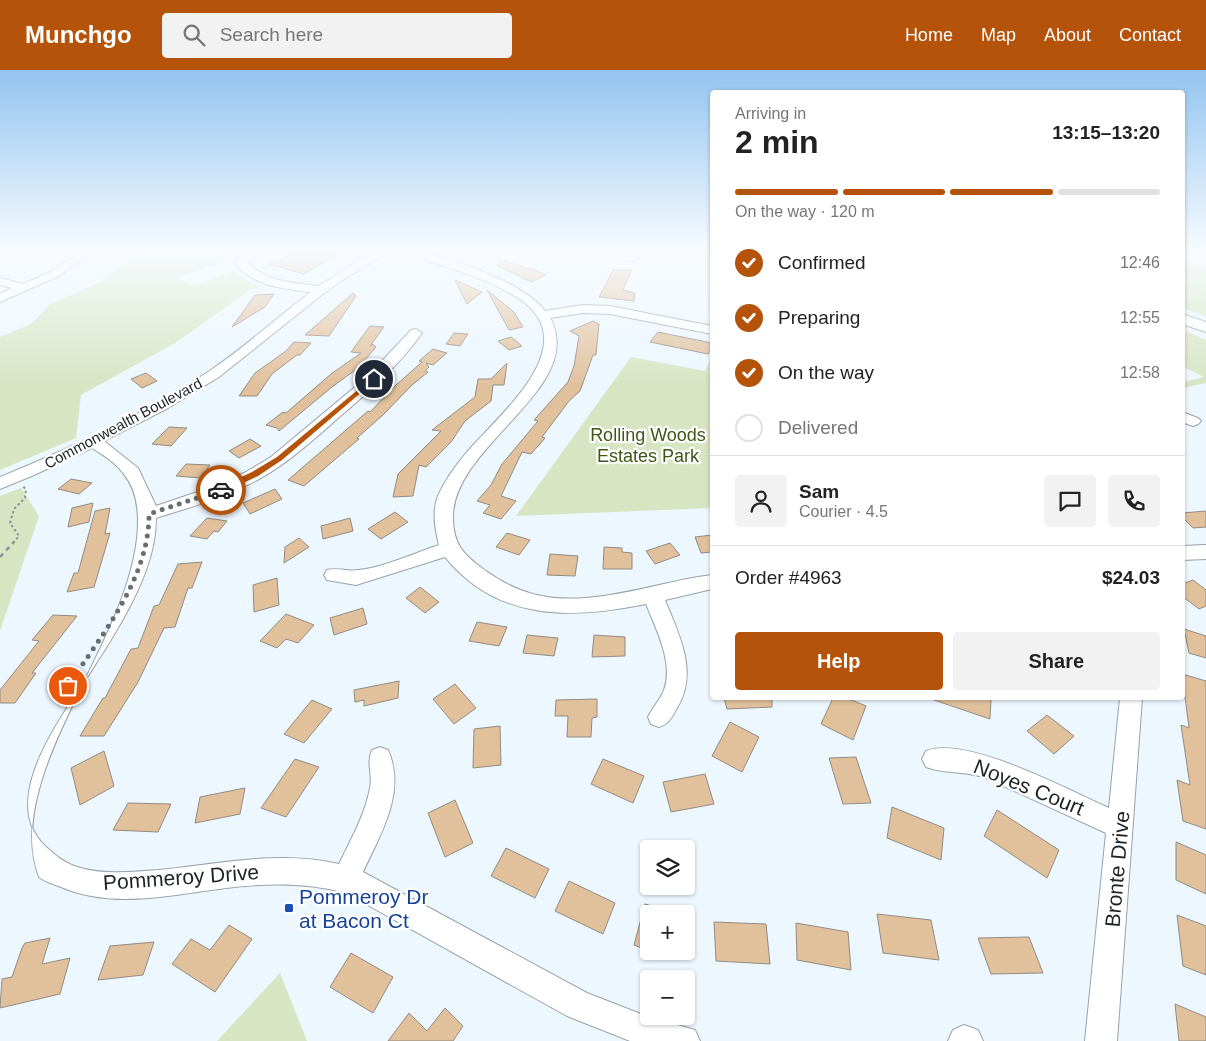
<!DOCTYPE html>
<meta charset="utf-8">
<style>
body{margin:0;font-family:Helvetica,sans-serif;background:#f2f2f2;color:#222;height:100vh;display:flex;flex-direction:column;font-size:19px;white-space:nowrap}
*{box-sizing:border-box;margin:0}
p{font-size:16px;color:#767676}
.icon{flex:none;width:28px;height:28px;fill:none;stroke:currentColor;stroke-width:2;stroke-linecap:round;stroke-linejoin:round}
.map{position:relative;flex:1;overflow:hidden}
.details{position:absolute;left:710px;top:20px;width:475px;height:610px;display:flex;flex-direction:column;background:#fff;border-radius:5px;box-shadow:0 1px 4px #0004}
.details>*{flex:none}
.fabs{position:absolute;left:640px;top:770px;display:grid;gap:10px}
.fabs a{display:grid;place-items:center;width:55px;height:55px;border-radius:5px;background:#fff;box-shadow:0 1px 4px #0004;font-size:25px}
.pin{position:absolute;display:grid;place-items:center;width:42px;height:42px;color:#fff;margin:-21px;border:2px solid #fff;border-radius:50%;box-shadow:0 1px 5px #0007}
.courier{position:absolute;display:grid;place-items:center;width:50px;height:50px;margin:-25px;border:4px solid #b45309;border-radius:50%;background:#fff;color:#222;box-shadow:0 1px 6px #0007}
.overview em{font-style:normal;font-weight:800}
.overview div{display:flex;flex-direction:column-reverse}
.overview{display:flex;align-items:center;justify-content:space-between;height:85px;padding:0 25px}
h1{font-size:32px;font-weight:800;line-height:38px}
.bar{display:grid;grid-template-columns:repeat(4,1fr);gap:8px 5px;align-content:center;height:60px;padding:0 25px}
.bar i{height:6px;border-radius:4px;background:#e0e0e0}
.bar .current{background:#b45309}
.bar p{grid-column:span 4}
.line{display:flex;align-items:center;gap:12px;padding:0 25px;border-top:1px solid #e0e0e0}
.line div{flex:1}
.round{display:grid;place-items:center;flex:none;width:52px;height:52px;border-radius:5px;background:#f2f2f2}
ol{padding:0 25px;list-style:none}
li{display:flex;align-items:center;gap:15px;height:55px}
li p{margin-inline-start:auto}
li .icon{padding:5px;border-radius:50%;background:#b45309;color:#fff;stroke-width:4}
li:last-child{color:#767676}
li i{width:28px;height:28px;border:2px solid #e0e0e0;border-radius:50%}
.cta{display:flex;gap:10px;margin-top:auto;padding:10px 25px}
.cta a{flex:1;height:58px;border-radius:5px;background:#b45309;color:#fff;font-size:20px;font-weight:800;line-height:58px;text-align:center}
.cta a+a{background:#f2f2f2;color:#222}
header{display:flex;align-items:center;gap:30px;box-sizing:border-box;height:70px;padding:0 25px;background:#b45309;color:#fff}
header strong{font-size:24px}
nav{display:flex;gap:28px;margin-inline-start:auto;font-size:18px}
.search{width:350px;height:45px;background:#f2f2f2;display:flex;align-items:center;gap:12px;box-sizing:border-box;padding:0 18px;border-radius:5px;color:#767676;font-size:19px}
.map>svg:first-child{display:block}
.green{fill:#d7e5c2}
.building{fill:#e1c19c;stroke:#928b82}
.lines{fill:none;stroke-linecap:round;stroke-linejoin:round}
.minor-casing{stroke:#99a2a9;stroke-width:2}
.major-casing{stroke:#99a2a9;stroke-width:2}
.path-far1{stroke:#8c9398;stroke-width:2;stroke-dasharray:2.5 2.5;stroke-linecap:butt}
.path{stroke:#8c9398;stroke-width:2.5;stroke-dasharray:4.5 4.5;stroke-linecap:butt}
.minor{fill:#fff;fill-rule:evenodd}
.major{fill:#fff;fill-rule:evenodd}
.route{fill:#b45309}
.done{stroke:#676d71;stroke-width:5;stroke-dasharray:0 9}
.transit-dot{fill:#1a4fb4;stroke:#fff;stroke-width:2}
.labels{text-anchor:middle;dominant-baseline:central;stroke-width:4.5;stroke-linejoin:round;paint-order:stroke}
.far-street-label{font-size:15px;fill:#1f2325;stroke:#fff}
.park-label{font-size:18px;fill:#425616;stroke:#fff}
.near-street-label{font-size:21px;fill:#1f2325;stroke:#fff}
.near-transit-label{font-size:21px;fill:#164399;stroke:#fff;text-anchor:start}
</style>
<header>
<strong>Munchgo</strong>
<div class="search"><svg class="icon" aria-label="search" viewBox="0 0 24 24"><circle cx="10" cy="10" r="6"/><path d="M15 15l6 6"/></svg>Search here</div>
<nav><a>Home</a><a>Map</a><a>About</a><a>Contact</a></nav>
</header>
<div class="map">
<svg width="1206" height="971" viewBox="0 0 1206 971">
<rect width="100%" height="100%" fill="#edf7ff"/>
<path class="green" d="M142,180H234L226,185V191L176,207L192,216L234,202L244,209L260,216L247,222L175,273L81,325L76,368L0,400V267L31,254L49,235L100,212Z
M1183,187L1206,197V246L1183,238Z
M1183,260L1206,270V313L1183,318V312L1204,307L1183,297Z
M631,287L705,301L712,288V297L710,301L712,302V438L516,446Z
M21,418L39,446L0,561V426Z
M280,903L307,971H217Z"/>
<path class="building" d="M284,180H345L304,204L270,194L289,186Z
M500,190L535,200L546,205L531,212L498,196Z
M613,200H632L623,220L635,223L634,231L599,227Z
M455,210L471,217L482,222L467,234Z
M487,220L514,242L523,257L509,260Z
M353,223L356,226L329,266L305,265Z
M274,224L265,237L232,257L255,225Z
M593,251L599,254L596,285H593L580,321L569,331L542,367L545,368L531,384L522,382L501,426L516,431L501,449L483,443L490,435L477,431L491,415L502,394L538,351L534,350L568,312L574,296L579,266L570,261Z
M370,256L384,257L370,276L373,274L376,277L358,298L332,317L279,361L277,358L266,355L283,342L286,343L331,304L361,283L351,282Z
M658,262L712,273V277L708,284L650,272Z
M454,263L468,264L460,276L446,274Z
M511,267L522,276L509,280L498,271Z
M294,272L311,273L300,285H297L272,304L257,326H239L255,303L286,281Z
M433,279L447,283L433,295L426,293L429,297L425,301L428,302L412,315L383,345L357,368L359,369L304,416L288,410L368,341L370,342L396,315L422,292L419,291Z
M507,293L504,315H493L491,331L465,351L451,372L426,397L419,395L413,426L393,427L398,404L441,361L432,360L475,327L478,309H491Z
M146,303L157,311L142,318L131,309Z
M169,357L187,358L171,376L152,374Z
M250,369L261,376L239,388L229,381Z
M186,394L210,395L201,408L176,406Z
M71,409L92,413L79,424L58,419Z
M275,419L282,429L250,444L243,433Z
M93,433L89,452L68,457L72,438Z
M110,438L105,464L110,463L94,517L67,522L74,503H78L95,441Z
M1206,441V457L1193,458L1182,447V443Z
M395,442L408,452L381,469L368,459Z
M207,448L227,451L218,462L214,461L207,469L190,466Z
M350,448L353,461L323,469L321,456Z
M507,463L530,470L519,485L496,477Z
M712,465V482L701,483L695,467Z
M299,468L309,477L284,493L285,477Z
M670,473L680,485L655,494L646,481Z
M604,477L622,478V482L632,483V499H603Z
M550,484L578,486L575,506L547,505Z
M202,492L192,518H188L175,557L164,558L138,612L104,666H80L103,628H105L131,579L138,578L154,536L159,535L178,494Z
M277,508L279,535L254,542L253,515Z
M1193,510L1206,520V536L1199,539L1182,526V514Z
M420,517L439,532L425,543L406,528Z
M363,538L367,554L334,565L330,548Z
M286,544L314,555L298,573L286,569L277,578L260,571Z
M53,545L77,546L32,603H36L15,633H0V620L39,571L32,570Z
M477,552L507,557L499,576L469,571Z
M1184,559L1206,566V588L1189,583Z
M527,565L558,568L554,586L523,583Z
M594,565L625,567V586L592,587Z
M1182,604L1206,611V759L1183,751L1177,710L1190,715L1181,655L1189,658Z
M399,611L398,628L364,636V630L355,632L354,620Z
M455,614L476,638L454,654L433,629Z
M724,628H772V637L727,639Z
M833,628H847L866,636L853,670L821,654Z
M931,628H986L991,629L990,649L931,629Z
M597,629V647L592,648L591,667H567L568,646H555L556,630Z
M312,630L332,639L304,673L284,664Z
M1047,645L1074,666L1054,684L1027,661Z
M730,652L759,667L742,702L712,686Z
M500,656L501,695L473,698L474,659Z
M104,681L114,716L80,735L71,698Z
M856,687L871,733L843,734L829,688Z
M295,689L319,697L286,747L261,738Z
M603,689L644,706L633,733L591,714Z
M705,704L714,734L671,742L663,712Z
M245,718L240,744L195,753L200,727Z
M455,730L473,773L445,787L428,743Z
M128,733L171,734L158,762L113,760Z
M892,737L944,758L941,790L887,768Z
M997,740L1059,780L1047,808L984,766Z
M1176,772L1206,785V824L1176,810Z
M506,778L549,799L535,828L491,806Z
M569,811L615,833L603,864L555,841Z
M645,834L649,835V881L634,875Z
M877,844L931,850L939,890L883,883Z
M1177,845L1206,856V905L1183,896Z
M714,852L766,854L770,894L716,891Z
M796,853L848,862L851,900L797,890Z
M229,855L252,869L215,922L172,894L191,869L210,880Z
M1029,867L1043,903L991,904L978,868Z
M50,868L42,894L70,888L60,924L0,938L2,909L12,907L22,878L25,873Z
M154,872L143,905L98,910L110,876Z
M351,883L393,907L373,943L330,917Z
M1175,934L1206,947V971H1179Z
M445,938L463,956L453,971H388L409,943L427,961Z"/>
<g class="lines">
<g class="minor-casing">
<path id="minor" d="M82,180H94L59,206L0,232V224L12,218L0,215V208L23,214L51,202Z
M379,180H392L344,209L323,224L219,307L168,338L104,371L138,398L156,436L218,415L246,402L271,387L367,307L411,260L416,259L422,263C399,296 367,323 337,349C312,371 288,393 259,409C227,427 191,437 156,448C156,484 140,519 122,551C110,572 96,594 82,615C56,655 0,732 45,776C55,785 64,793 77,797C102,805 133,802 159,800C219,794 279,780 339,794C351,769 365,745 370,718C373,705 366,693 372,680L380,677L388,680C407,722 380,765 363,802L587,923L646,946L695,960L700,971H630L567,946L346,823C313,814 279,813 245,816C184,821 119,842 61,817C54,814 45,812 39,807C0,702 137,568 138,452C138,434 135,417 123,403C115,392 103,385 92,378L34,405L0,419V407C71,378 144,344 208,302C244,278 276,248 311,222C284,219 254,217 236,194L237,189L244,182H252L253,184L248,193C267,212 294,213 319,216L359,190Z
M400,180C434,180 525,212 545,241L583,235L610,236L712,256V264L610,244L583,243L550,248C554,253 555,259 556,265C567,327 453,380 453,447C453,474 463,484 483,499C516,523 546,531 586,528C629,525 670,510 712,505V519L665,530C679,565 699,602 677,638C672,647 669,654 659,657L651,654L648,647C652,638 660,630 664,620C674,593 656,559 646,534C572,549 498,552 445,487L356,515L327,510L324,505L327,500C338,497 347,502 358,500C382,498 415,483 439,475C435,460 432,440 438,426C445,410 456,395 467,382C499,344 588,274 518,228C483,206 440,195 401,182Z
M593,180C604,180 632,180 640,187C630,196 606,186 594,182Z
M1182,342L1198,348L1201,351L1198,354L1193,356L1182,352Z
M1206,475V489L1182,490V476Z
M1120,628H1142L1117,971H1085L1106,763L986,708C967,701 945,704 926,697L922,689L926,681C966,665 1068,720 1109,738Z
M964,955L978,960L983,971H948L953,960Z"/>
</g>
<g class="major-casing">
<path id="major" d="M1182,244L1206,252V262L1182,254Z"/>
</g>
<path class="path-far1" d="M13,473L19,466L10,453L14,439L25,428L26,420L23,416"/>
<path class="path" d="M0,487L14,472"/>
<use href="#minor" class="minor"/>
<use href="#major" class="major"/>
</g>
<linearGradient id="sky" x2="0" y2="1"><stop stop-color="#93c4f0"/><stop offset="0.57" stop-color="#f7fbff"/><stop offset="1" stop-color="#f7fbff" stop-opacity="0"/></linearGradient>
<rect width="1206" height="316" fill="url(#sky)"/>
<path class="route" d="M372,308L377,309L282,390L258,406L224,422H218V418L252,402L277,387Z"/>
<g class="lines">
<path class="done" d="M68,616C102,564 149,509 149,444L221,420"/>
</g>
<rect class="transit-dot" x="284" y="833" width="10" height="10" rx="2.5"/>
<g class="labels">
<g class="far-street-label">
<text transform="translate(123 353) rotate(-28)">Commonwealth Boulevard</text>
</g>
<g class="park-label">
<text x="648" y="365">Rolling Woods<tspan x="648" dy="21">Estates Park</tspan></text>
</g>
<g class="near-street-label">
<text transform="translate(1029 717) rotate(22)">Noyes Court</text>
<text transform="translate(1117 799) rotate(-85)">Bronte Drive</text>
<text transform="translate(181 807) rotate(-4)">Pommeroy Drive</text>
</g>
<g class="near-transit-label">
<text x="299" y="826">Pommeroy Dr<tspan x="299" dy="24">at Bacon Ct</tspan></text>
</g>
</g>
</svg>
<div class="fabs">
<a><svg class="icon" aria-label="layers" viewBox="0 0 24 24"><path d="M12 4l9 5-9 5-9-5zM3 14l9 5 9-5"/></svg></a>
<a>+</a>
<a>−</a>
</div>
<div class="pin" style="left:68px;top:616px;background:#ea580c"><svg class="icon" aria-label="bag" viewBox="0 0 24 24"><path d="M5 8h14l-1 12H6zM9 8a3 3 0 0 1 6 0"/></svg></div>
<div class="pin" style="left:374px;top:309px;background:#1f2937"><svg class="icon" aria-label="home" viewBox="0 0 24 24"><path d="M3 11l9-7 9 7M6 9v11h12V9"/></svg></div>
<div class="courier" style="left:221px;top:420px"><svg class="icon" aria-label="car" viewBox="0 0 24 24"><path d="M5 17H2v-5l4-1 3-4h7l3 4 3 1v5h-3M9 17h6M6 11h13"/><circle cx="7" cy="17" r="2"/><circle cx="17" cy="17" r="2"/></svg></div>
<section class="details">
<div class="overview"><div><h1>2 min</h1><p>Arriving in</p></div><em>13:15–13:20</em></div>
<div class="bar"><i class="current"></i><i class="current"></i><i class="current"></i><i></i><p>On the way · 120 m</p></div>
<ol>
<li><svg class="icon" aria-label="check" viewBox="0 0 24 24"><path d="M5 12l5 5 9-10"/></svg>Confirmed<p>12:46</p></li>
<li><svg class="icon" aria-label="check" viewBox="0 0 24 24"><path d="M5 12l5 5 9-10"/></svg>Preparing<p>12:55</p></li>
<li><svg class="icon" aria-label="check" viewBox="0 0 24 24"><path d="M5 12l5 5 9-10"/></svg>On the way<p>12:58</p></li>
<li><i></i>Delivered</li>
</ol>
<div class="line" style="height:90px"><a class="round"><svg class="icon" aria-label="person" viewBox="0 0 24 24"><circle cx="12" cy="8" r="4"/><path d="M4 21q1-7 8-7t8 7"/></svg></a><div><b>Sam</b><p>Courier · 4.5</p></div><a class="round"><svg class="icon" aria-label="chat" viewBox="0 0 24 24"><path d="M4 5h16v11H9l-5 4z"/></svg></a><a class="round"><svg class="icon" aria-label="phone" viewBox="0 0 24 24"><path d="M5 4h4l2 5-3 2q2 4 5 5l2-3 5 2v4C11 20 4 13 5 4z"/></svg></a></div>
<div class="line" style="height:65px"><div>Order #4963</div><b>$24.03</b></div>
<div class="cta"><a>Help</a><a>Share</a></div>
</section>
</div>
